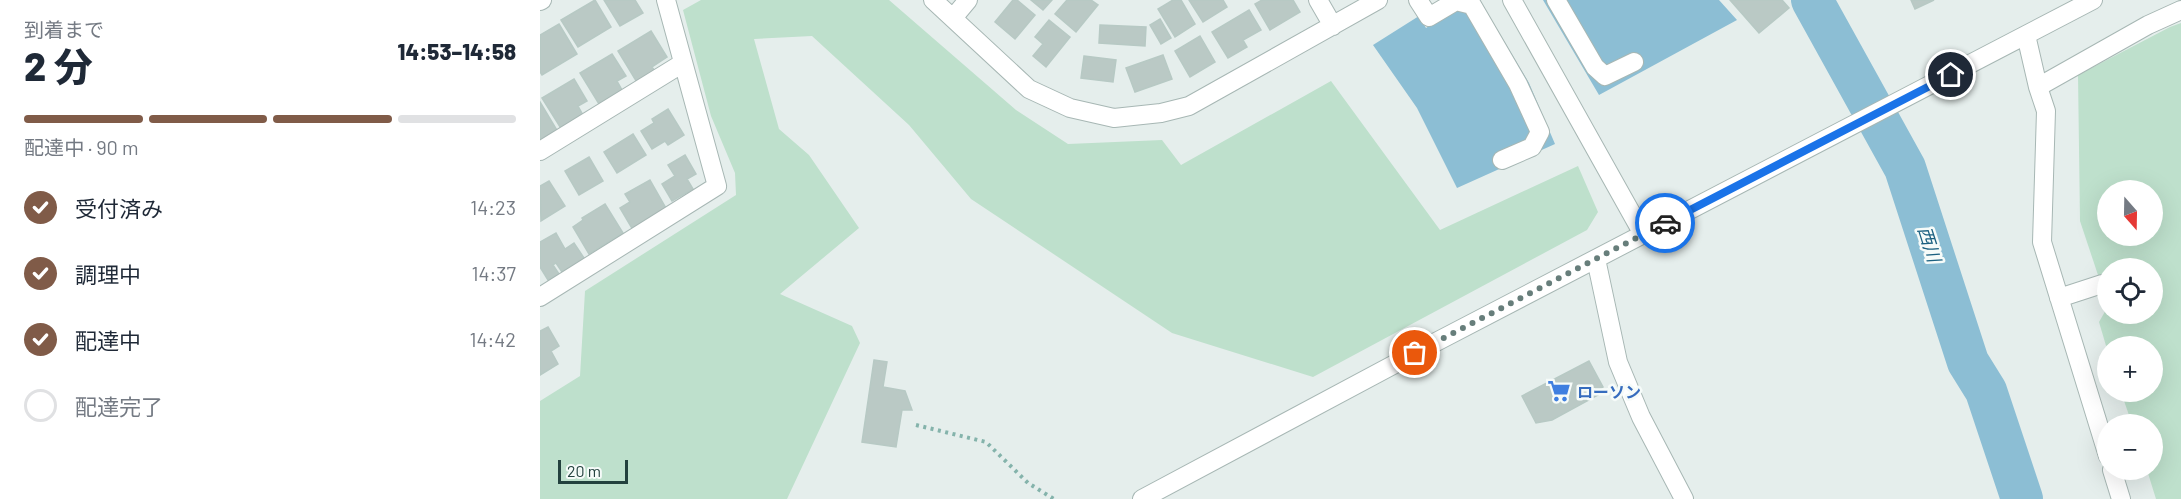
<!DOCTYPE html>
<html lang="ja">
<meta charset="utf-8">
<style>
body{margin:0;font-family:Barlow,"Noto Sans JP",sans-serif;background:#f6f6f7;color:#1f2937;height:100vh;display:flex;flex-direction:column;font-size:22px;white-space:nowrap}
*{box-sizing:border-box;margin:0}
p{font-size:20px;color:#747a83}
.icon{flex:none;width:33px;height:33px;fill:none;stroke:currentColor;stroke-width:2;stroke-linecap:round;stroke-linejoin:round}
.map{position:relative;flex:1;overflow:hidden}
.panel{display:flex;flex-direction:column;background:#fff;width:540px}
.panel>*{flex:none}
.needle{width:39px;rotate:160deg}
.fabs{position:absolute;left:1557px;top:180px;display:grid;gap:12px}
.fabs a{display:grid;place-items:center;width:66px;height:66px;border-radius:50%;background:#fff;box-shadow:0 6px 24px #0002;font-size:30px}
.scale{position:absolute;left:18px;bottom:15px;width:70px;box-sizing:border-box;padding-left:6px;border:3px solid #23413e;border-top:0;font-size:16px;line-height:21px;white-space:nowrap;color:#23413e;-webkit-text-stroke:4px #f6fbf9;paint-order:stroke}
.pin{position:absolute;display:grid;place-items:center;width:51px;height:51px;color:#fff;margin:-26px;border:3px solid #fff;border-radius:50%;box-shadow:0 2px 6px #0007}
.courier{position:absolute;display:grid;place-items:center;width:60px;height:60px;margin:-30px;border:4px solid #1a73e8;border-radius:50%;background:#fff;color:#222;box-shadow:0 2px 8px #0007}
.summary em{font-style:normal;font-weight:800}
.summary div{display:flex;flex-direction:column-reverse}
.summary{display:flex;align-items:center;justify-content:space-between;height:102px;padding:0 24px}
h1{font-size:39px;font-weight:800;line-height:45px}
.bar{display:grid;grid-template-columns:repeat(4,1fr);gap:9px 6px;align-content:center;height:72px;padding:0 24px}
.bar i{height:8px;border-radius:4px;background:#e0e1e3}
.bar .current{background:#805b48}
.bar p{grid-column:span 4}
ol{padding:0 24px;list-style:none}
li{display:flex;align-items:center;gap:18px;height:66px}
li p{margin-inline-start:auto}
li .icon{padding:6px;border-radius:50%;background:#805b48;color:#fff;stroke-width:4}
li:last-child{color:#747a83}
li i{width:33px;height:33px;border:3px solid #e0e1e3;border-radius:50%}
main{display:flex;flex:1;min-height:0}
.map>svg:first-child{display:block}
.green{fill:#bee0cc;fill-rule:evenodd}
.water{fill:#8cbed4}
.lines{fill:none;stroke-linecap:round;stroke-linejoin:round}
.river{stroke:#8cbed4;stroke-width:42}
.building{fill:#bac9c5;stroke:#b7c9c4;stroke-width:1.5}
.minor-casing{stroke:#a7b7b4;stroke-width:20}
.path{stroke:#84b3ab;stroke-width:4;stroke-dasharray:3 4.5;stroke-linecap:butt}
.minor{stroke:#fff;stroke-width:18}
.done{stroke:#677e7b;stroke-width:6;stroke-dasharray:0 10.8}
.route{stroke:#1a73e8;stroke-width:8}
.labels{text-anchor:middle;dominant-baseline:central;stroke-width:5;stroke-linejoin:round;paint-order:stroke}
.shop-label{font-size:16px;font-weight:bold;fill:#366cbe;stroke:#f6fbf9;text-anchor:start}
.water-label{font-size:18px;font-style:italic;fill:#1b6080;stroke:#f6fbf9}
</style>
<main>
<section class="panel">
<div class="summary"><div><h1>2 分</h1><p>到着まで</p></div><em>14:53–14:58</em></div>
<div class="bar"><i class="current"></i><i class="current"></i><i class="current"></i><i></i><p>配達中 · 90 m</p></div>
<ol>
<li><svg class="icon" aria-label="check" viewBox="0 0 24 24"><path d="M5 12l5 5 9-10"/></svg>受付済み<p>14:23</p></li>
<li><svg class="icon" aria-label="check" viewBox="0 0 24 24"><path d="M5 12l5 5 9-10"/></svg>調理中<p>14:37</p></li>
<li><svg class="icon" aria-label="check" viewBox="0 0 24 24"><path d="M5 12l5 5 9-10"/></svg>配達中<p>14:42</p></li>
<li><i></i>配達完了</li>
</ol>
</section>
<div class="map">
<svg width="1641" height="499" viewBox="0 0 1641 499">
<rect width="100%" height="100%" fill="#e5eeec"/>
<path class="green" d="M161,0H349L476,110L528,144L622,140L641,165L791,81L900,230L1038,166L1058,212L1047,230L773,377L632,333L431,199L369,125L272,36L214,39L239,129L269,155L319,228L240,294L312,326L320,343L247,499H0V401L40,376L45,291L196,195L195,173L171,116L143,10Z
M1641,23V499H1616L1607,470H1612V424H1592L1581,392H1612V346H1568L1567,349L1559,322L1567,308L1568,314H1612V268H1568L1567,302L1540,221L1538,75L1630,27ZM1568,190H1612V236H1568Z"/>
<path class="water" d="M1003,0H1179L1197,20L1059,95Z
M942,4L989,83L1015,144L917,188L877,108L833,45L879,16L886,28L915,9L929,13Z"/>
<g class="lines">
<path class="river" d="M1272,0L1365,168L1428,362L1446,391L1482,499"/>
</g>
<path class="building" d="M55,0L71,27L38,47L21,20Z
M64,0H95L103,13L80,26Z
M473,0H477L495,15L475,39L455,22Z
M491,0H512L503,10Z
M527,0H551L558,5L536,32L515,14Z
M633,0H641L655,24L635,37L618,9Z
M649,0H683L687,7L663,22Z
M722,0H753L760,12L730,30L715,4Z
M1190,0H1242L1249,8L1219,33Z
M1371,0H1394L1375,9Z
M709,10L721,30L703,40L707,47L688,58L672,32Z
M620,19L631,38L621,44L610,25Z
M509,20L530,37L506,67L493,56L503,44L495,37Z
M19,24L37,54L2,75L0,72V35Z
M560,25L606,27L605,46L559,43Z
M111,31L127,57L112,67L116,73L98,84L78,51Z
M660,36L675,62L650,77L635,51Z
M72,54L86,76L77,81L82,90L59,104L40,73Z
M623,55L632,79L595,92L586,68Z
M544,56L576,60L573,82L541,78Z
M34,79L47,101L38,106L44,117L22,130L2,98Z
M0,102L18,132L0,142Z
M128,109L144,135L128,145L125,141L112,149L101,131L114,123L112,119Z
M93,134L106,155L77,173L64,152Z
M145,155L156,174L147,179L153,189L132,201L122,184L135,176L128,165Z
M49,157L63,181L39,195L25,171Z
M110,180L127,210L93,230L80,208L90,202L85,194Z
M9,181L25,206L1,221L0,186Z
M65,204L83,233L49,254L33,227L43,220L42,218Z
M16,233L25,249L34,243L44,258L22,272L16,263L13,265L19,274L8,280L0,267V242Z
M8,327L19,346L11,351L18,364L0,375V331Z
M334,360L347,362L343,387L365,391L372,410H362L356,447L322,442Z
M1049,361L1063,387L1056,391L1058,395L1012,420L996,423L982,396Z"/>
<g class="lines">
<g class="minor-casing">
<path id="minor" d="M393,0L489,89L530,108L574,118L621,113L649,106L838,0
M778,0L793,26
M878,0L889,17L916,1L932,5L978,84L1000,132L992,147L962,160
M972,0L1103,234
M1016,0L1055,67L1065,76L1094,62
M0,1L2,0
M413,18L428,0
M1486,35L1498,87L1506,111L1502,242L1568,456
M1498,87L1608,25L1641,10
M0,151L143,63
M1056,259L1078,362L1101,417L1144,499
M0,297L177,186L126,0
M1519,298L1562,284
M1572,470L1581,499
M602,499L896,342L1553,0"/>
</g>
<path class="path" d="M376,425L446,442L488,483L514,499"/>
<use href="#minor" class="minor"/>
</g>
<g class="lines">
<path class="done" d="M875,353L1125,223"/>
<path class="route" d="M1125,223L1411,75"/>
</g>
<defs>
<g id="supermarket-bare" transform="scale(1.8)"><path d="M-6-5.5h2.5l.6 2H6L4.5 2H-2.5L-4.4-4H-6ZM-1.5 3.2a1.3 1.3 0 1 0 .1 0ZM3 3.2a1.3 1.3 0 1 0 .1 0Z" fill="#3f7fe0" stroke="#f6fbf9" stroke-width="2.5" paint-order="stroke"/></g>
</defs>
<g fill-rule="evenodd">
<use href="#supermarket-bare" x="1019" y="391"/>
</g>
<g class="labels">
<g class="shop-label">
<text x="1037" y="391">ローソン</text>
</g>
<g class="water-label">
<text transform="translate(1390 244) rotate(72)">西川</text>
</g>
</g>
</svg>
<div class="fabs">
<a><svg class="needle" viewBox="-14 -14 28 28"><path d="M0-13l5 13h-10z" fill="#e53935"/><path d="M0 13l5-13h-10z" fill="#747a83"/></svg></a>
<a><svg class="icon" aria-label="locate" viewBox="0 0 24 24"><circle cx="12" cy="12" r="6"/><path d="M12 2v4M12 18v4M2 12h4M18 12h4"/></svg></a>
<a>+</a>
<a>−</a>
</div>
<div class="scale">20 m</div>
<div class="pin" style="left:875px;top:353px;background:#ea580c"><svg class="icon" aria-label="bag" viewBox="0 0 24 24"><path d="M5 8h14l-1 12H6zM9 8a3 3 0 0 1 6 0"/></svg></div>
<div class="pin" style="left:1411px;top:75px;background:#1f2937"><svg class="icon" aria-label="home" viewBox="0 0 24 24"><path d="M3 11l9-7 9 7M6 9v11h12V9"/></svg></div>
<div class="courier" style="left:1125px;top:223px"><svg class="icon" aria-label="car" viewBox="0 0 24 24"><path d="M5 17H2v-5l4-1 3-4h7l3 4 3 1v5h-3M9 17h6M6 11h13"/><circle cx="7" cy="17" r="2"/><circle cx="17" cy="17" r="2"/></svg></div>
</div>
</main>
